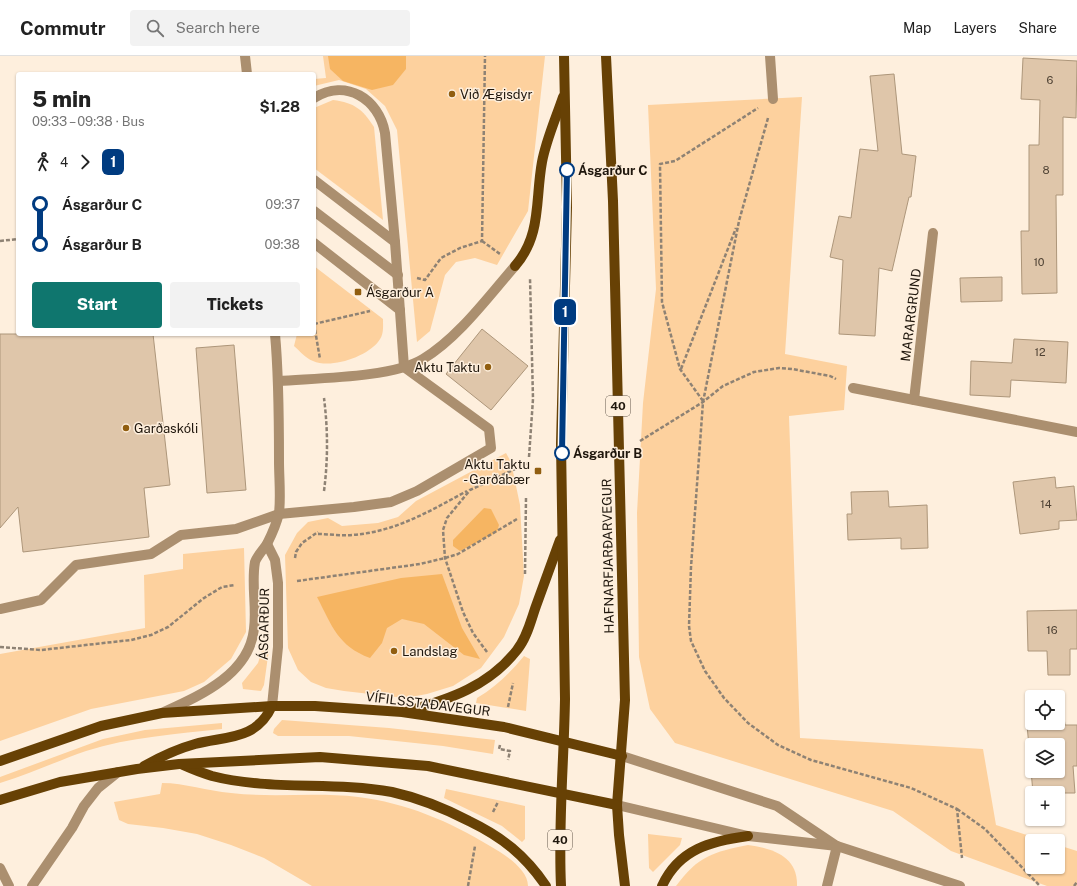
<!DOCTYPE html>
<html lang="en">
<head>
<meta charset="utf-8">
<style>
  :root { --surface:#fff; --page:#f2f2f2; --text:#222; --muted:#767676; --line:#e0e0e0; --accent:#0f766e }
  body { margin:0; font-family:"Public Sans",sans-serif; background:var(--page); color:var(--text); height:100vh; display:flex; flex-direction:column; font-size:15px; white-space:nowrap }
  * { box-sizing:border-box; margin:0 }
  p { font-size:13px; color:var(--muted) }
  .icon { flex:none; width:22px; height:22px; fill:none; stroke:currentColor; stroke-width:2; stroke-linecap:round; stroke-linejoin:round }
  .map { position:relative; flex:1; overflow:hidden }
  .sheet { position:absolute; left:16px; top:16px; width:300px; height:264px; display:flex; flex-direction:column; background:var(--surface); border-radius:4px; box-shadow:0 1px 3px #0004 }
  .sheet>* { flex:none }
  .badge { padding:0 8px; border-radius:6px; font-size:14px; line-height:26px }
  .fabs { position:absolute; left:1025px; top:634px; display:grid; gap:8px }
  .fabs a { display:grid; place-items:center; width:40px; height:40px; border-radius:4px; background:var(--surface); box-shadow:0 1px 3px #0004; font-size:20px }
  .map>.badge { position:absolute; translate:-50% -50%; box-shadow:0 0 0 2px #fff }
  .legs { display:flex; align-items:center; gap:6px; height:44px; padding:0 16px; font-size:13px }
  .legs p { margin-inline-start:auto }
  .headline { display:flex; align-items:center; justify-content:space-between; height:68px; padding:0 16px }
  h1 { font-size:22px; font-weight:800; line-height:30px }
  .cta { display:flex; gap:8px; margin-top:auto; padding:8px 16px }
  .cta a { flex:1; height:46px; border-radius:4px; background:var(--accent); color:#fff; font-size:16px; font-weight:800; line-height:46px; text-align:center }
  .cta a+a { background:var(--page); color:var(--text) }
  ul { padding:0 16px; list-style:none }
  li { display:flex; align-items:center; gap:14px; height:40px; font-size:15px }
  li i { display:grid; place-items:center; width:6px; height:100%; margin:0 5px; background:currentColor }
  li i::after { content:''; width:10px; height:10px; margin:-5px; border:3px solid; border-radius:50%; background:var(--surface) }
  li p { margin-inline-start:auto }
  li:first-child i { background:linear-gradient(#0000 50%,currentColor 0) }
  li:last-child i { background:linear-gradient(currentColor 50%,#0000 0) }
  header { display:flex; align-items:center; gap:24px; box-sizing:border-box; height:56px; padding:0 20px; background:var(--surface); border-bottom:1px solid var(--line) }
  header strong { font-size:19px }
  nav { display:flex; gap:22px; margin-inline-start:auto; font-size:14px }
  .search { width:280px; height:36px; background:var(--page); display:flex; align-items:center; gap:10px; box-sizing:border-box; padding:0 14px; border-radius:4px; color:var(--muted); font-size:15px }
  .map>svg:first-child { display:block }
</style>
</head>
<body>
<header>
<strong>Commutr</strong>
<div class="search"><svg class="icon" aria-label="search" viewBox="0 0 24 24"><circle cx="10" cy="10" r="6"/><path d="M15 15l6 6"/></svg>Search here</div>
<nav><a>Map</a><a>Layers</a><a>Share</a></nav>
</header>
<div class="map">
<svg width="1077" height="830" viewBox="0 0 1077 830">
  <rect width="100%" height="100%" fill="#feefdd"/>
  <g fill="#fdd19e">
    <path d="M 323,0 L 545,0 L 528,155 L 497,209 L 475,202 L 456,206 L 445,219 L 430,275 L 417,286 L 397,74 L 385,50 L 366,33 L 339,24 L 314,30 L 314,23 L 326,22 Z"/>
    <path d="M 802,41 L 785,298 L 847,310 L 844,354 L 789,360 L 800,682 L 983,693 L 996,769 L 1045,785 L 1032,785 L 1032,811 L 1058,811 L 1058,789 L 1077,795 L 1077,830 L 1047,830 L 951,795 L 893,755 L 675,687 L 650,653 L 639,601 L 637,457 L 643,347 L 656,233 L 648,49 Z"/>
    <path d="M 333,44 C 355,47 362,53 374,71 L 383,164 L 314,112 L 314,52 Z"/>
    <path d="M 314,210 L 383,263 C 383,272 384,279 378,286 C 366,301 331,313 313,305 C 305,302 300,295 294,290 L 297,278 L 314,278 Z"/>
    <path d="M 506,397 L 511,406 L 520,449 L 524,520 L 519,548 L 504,581 L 481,612 L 453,630 L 427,638 L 405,642 L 344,635 L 326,632 L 311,626 L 298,614 L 288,592 L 285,499 L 297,477 L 308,466 L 328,462 L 342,470 L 378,467 L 398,461 L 416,445 Z"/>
    <path d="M 244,492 L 246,576 L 231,603 L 204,626 L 184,635 L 91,653 L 0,685 L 0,598 L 145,572 L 144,519 L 183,513 L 183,498 Z"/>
    <path d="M 266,589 L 269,593 L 264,629 L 261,635 L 243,633 L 242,627 L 258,607 L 263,591 Z"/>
    <path d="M 524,600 L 530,603 L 526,655 L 476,647 L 477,642 C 496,631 510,617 524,600 Z"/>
    <path d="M 282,664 L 389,672 L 495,684 L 493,698 L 443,690 L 349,680 L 278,680 L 273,677 L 274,673 Z"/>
    <path d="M 222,667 L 222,673 C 177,678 130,681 86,695 C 57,705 30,718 0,727 L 0,721 L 103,683 L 145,674 Z"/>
    <path d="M 162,727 C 185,727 207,735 231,737 C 273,742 316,736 358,741 C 406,747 449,765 490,790 C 504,798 528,813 528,830 L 312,830 L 264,802 L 231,789 L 197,778 L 163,772 L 128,768 L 119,764 L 114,746 L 160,738 Z"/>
    <path d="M 446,733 L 525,750 L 525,783 L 522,786 L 502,770 L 444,742 Z"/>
    <path d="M 648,778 L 682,782 L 680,789 L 653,816 L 649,812 Z"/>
    <path d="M 748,789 C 772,792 798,800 797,830 L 676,830 C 698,800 713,796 748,789 Z"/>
  </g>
  <g fill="#f6b562">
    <path d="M 328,0 L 406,0 L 406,13 L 393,29 L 372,34 L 343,25 L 330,13 Z"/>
    <path d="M 484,452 L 491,453 L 499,469 L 497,476 L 460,495 L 453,490 L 453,484 Z"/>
    <path d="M 442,518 L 462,572 L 480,603 L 464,599 L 424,568 L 402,563 L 387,572 L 382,587 L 370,602 C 338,590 332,570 317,541 L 401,522 Z"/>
  </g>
  <g fill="#dfc6aa" stroke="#ad967a" fill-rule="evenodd">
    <path d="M 1023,2 L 1077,5 L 1076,62 L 1063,61 L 1063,139 L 1056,139 L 1057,237 L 1022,238 L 1021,175 L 1029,175 L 1029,89 L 1039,89 L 1040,44 L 1021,43 Z"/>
    <path d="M 894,18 L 902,98 L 916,100 L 911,141 L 909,141 L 892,215 L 879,212 L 875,280 L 839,278 L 843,204 L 830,201 L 839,160 L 851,162 L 860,93 L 878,95 L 870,20 Z"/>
    <path d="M 1002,221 L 1002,245 L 961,246 L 960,222 Z"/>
    <path d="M 482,273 L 528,310 L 491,354 L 446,318 Z"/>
    <path d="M 0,278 L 153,278 L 170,429 L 144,432 L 149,481 L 23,496 L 18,451 L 0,472 Z"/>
    <path d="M 1014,283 L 1068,286 L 1066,327 L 1011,324 L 1010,341 L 970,339 L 971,305 L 1012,307 Z"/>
    <path d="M 234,289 L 246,434 L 207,437 L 196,292 Z"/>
    <path d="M 1055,421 L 1056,432 L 1074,430 L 1077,464 L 1059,465 L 1059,473 L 1020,478 L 1013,426 Z"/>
    <path d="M 888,435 L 889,451 L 927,449 L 928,492 L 901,493 L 901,482 L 848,484 L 847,458 L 852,458 L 851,436 Z"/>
    <path d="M 1077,554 L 1077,593 L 1070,593 L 1070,619 L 1048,619 L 1047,595 L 1028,595 L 1027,555 Z"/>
    <path d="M 1063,654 L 1065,669 L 1077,669 L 1077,710 L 1073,710 L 1075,737 L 1033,737 L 1026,657 L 1032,657 L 1032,667 L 1058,667 L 1058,655 ZM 1032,689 L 1058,689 L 1058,715 L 1032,715 Z"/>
  </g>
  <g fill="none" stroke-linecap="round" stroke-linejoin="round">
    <g stroke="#8e8274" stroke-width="2.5" stroke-dasharray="4 2" stroke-linecap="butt">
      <path d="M 768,62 L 739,165 L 703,346 L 691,511 L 689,570 L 691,585 L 705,615 L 724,642 L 748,667 L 778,689 L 811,704 L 911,732 L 957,753 L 962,802"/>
      <path d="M 0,185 L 18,183"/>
      <path d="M 482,185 L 500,198"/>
      <path d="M 417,222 L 425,224 L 441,202 L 460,192 L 482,185 L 485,0"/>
      <path d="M 314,268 L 370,255"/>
      <path d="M 314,268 L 320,303"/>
      <path d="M 681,313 L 736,172"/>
      <path d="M 703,345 L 680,313 L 662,246 L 660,108 L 675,105 L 758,52"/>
      <path d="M 640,385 L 703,346 L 723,330 L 754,316 L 779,312 L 792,313 L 830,320 L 836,323"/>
      <path d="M 529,401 L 533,343 L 530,222"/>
      <path d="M 324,435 C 328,404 328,374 324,342"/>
      <path d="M 318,478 C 329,478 341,480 352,479 C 395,476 430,455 467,435"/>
      <path d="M 295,502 L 296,496 L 302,487 L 318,476"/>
      <path d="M 525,518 L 526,442"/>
      <path d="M 297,525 L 420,508 L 445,502 L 458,498 L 517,463"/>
      <path d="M 0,591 L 41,594 L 131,584 L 151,579 L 168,571 L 204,542 L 222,531 L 235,529"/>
      <path d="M 487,596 L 473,577 L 463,556 L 445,502 L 443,474 L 447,462 L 470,434 L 528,407"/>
      <path d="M 508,651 L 513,627"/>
      <path d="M 500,689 L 499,693 L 510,695 L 508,704"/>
      <path d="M 957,753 L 985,773 L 1039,829"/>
      <path d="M 493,756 L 498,746"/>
      <path d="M 468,830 L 475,790"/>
      <path d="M 1074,830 L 1077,826"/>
    </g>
    <g stroke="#ab8f6f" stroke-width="10">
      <path d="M 245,0 L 247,18"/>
      <path d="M 770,0 L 773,43"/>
      <path d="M 314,42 C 346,22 379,43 385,77 L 395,186 L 404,311"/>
      <path d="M 314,124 L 395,186"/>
      <path d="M 314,155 L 398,219"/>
      <path d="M 314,187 L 400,254"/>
      <path d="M 279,325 C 316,322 392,322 423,303 C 458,282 488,241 515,210"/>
      <path d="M 853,332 L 1077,376"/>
      <path d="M 914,344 L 933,177"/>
      <path d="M 267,488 L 275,504 L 278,527 L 278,591 L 272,650"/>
      <path d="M 0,553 L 41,544 L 76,509 L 151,498 L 181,479 L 236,473 L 279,458 L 354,451 L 391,446 L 417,435 L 491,392 L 489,373 L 404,311"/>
      <path d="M 162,657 C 199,640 249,619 254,573 C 257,551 251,528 255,506 C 257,500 263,494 267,488 C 271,480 277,466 279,457 C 281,441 279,422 279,405 C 279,363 279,321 275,278"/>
      <path d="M 622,700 L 777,750 L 835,789"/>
      <path d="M 617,749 L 748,780 L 837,790 L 960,830"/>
      <path d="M 0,812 L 9,830"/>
      <path d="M 32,830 L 72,772 L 84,750 L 98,732 L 118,716"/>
      <path d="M 827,830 L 837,790"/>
    </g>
    <g stroke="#674105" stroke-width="10">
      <path d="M 606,0 L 613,145 L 625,644 L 617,749 L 619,779 L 625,830"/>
      <path d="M 515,210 C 542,179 535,144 542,106 C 546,84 556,62 563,41"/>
      <path d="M 408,655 C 450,643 489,630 517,594 C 527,582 531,564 536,550 C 544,528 552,506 560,484"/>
      <path d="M 0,705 L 101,670 L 162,657 L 272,650 L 315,650 L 402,656 L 504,671 L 622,700"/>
      <path d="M 183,709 C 192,713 202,717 212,720 C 270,735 333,725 392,736 C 419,742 444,752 469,765 C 502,781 525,799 546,830"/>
      <path d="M 144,710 C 160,701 177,693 195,688 C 225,680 256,685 272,650"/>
      <path d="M 0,744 L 60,726 L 137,713 L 179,708 L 320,701 L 428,710 L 617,749"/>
      <path d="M 561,830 C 558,767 564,705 565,643 L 561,388 L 567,151 L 564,0"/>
      <path d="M 662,830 C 679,793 711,785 748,780"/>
    </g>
  </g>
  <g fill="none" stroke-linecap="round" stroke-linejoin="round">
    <g stroke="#fff" stroke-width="9">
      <path id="line-1" d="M 562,397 L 567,114"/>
    </g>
    <use href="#line-1" stroke="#003b80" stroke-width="6"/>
  </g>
  <g fill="#915e10" stroke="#feefdd" stroke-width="1.5">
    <circle cx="452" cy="38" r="4"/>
    <rect x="354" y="232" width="8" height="8" rx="2"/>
    <circle cx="488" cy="311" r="4"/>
    <circle cx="126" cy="372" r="4"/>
    <rect x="534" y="411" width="8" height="8" rx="2"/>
    <circle cx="394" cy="595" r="4"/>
  </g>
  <g fill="#fff" stroke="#003b80" stroke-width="2">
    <circle cx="567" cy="114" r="7"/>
    <circle cx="562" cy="397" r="7"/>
  </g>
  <g text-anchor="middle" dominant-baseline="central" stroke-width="3" stroke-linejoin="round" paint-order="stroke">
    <g font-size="11" fill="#4f4234">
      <text x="1050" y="24">6</text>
      <text x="1046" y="114">8</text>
      <text x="1039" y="206">10</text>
      <text x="1040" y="296">12</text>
      <text x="1046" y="448">14</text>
      <text x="1052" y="574">16</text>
    </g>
    <g fill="#feefdd" stroke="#62574b" stroke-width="1">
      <rect x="606" y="340" width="24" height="20" rx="3"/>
      <rect x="548" y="774" width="24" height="20" rx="3"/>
    </g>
    <g font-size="12" font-weight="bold" fill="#1f160c">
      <text x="618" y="350">40</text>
      <text x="560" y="784">40</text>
    </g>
    <g font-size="13" fill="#1f160c" stroke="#feefdd" text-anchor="start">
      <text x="460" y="38">Við Ægisdyr</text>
      <text x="366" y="236">Ásgarður A</text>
      <text x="480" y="311" text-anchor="end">Aktu Taktu</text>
      <text x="134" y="372">Garðaskóli</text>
      <text x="530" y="408" text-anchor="end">Aktu Taktu<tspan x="530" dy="15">- Garðabær</tspan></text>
      <text x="402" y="595">Landslag</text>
    </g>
    <g font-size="13" font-weight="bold" fill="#1f160c" stroke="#feefdd" text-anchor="start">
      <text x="578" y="114">Ásgarður C</text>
      <text x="573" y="397">Ásgarður B</text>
    </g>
    <g font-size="13" fill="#1f160c" stroke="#feefdd">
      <text transform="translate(911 259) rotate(-83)">MARARGRUND</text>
      <text transform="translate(608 500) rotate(-91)">HAFNARFJARÐARVEGUR</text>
      <text transform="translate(264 568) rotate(-89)">ÁSGARÐUR</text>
      <text transform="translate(428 648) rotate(7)">VÍFILSSTAÐAVEGUR</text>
    </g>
  </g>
</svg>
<div class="fabs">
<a><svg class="icon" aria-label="locate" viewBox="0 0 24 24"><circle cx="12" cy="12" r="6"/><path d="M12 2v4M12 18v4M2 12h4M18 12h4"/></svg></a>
<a><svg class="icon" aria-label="layers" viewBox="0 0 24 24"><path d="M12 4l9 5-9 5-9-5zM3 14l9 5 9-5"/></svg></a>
<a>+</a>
<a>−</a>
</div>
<b class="badge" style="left:565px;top:256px;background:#003b80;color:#fff">1</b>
<section class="sheet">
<div class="headline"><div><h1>5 min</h1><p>09:33 – 09:38 · Bus</p></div><b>$1.28</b></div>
<div class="legs"><svg class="icon" aria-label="walk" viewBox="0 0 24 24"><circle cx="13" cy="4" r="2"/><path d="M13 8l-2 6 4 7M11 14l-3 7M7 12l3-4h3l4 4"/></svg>4<svg class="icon" aria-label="forward" viewBox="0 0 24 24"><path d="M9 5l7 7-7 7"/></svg><b class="badge" style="background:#003b80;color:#fff">1</b></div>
<ul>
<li><i style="color:#003b80"></i><b>Ásgarður C</b><p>09:37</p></li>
<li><i style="color:#003b80"></i><b>Ásgarður B</b><p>09:38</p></li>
</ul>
<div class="cta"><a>Start</a><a>Tickets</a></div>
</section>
</div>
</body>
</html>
